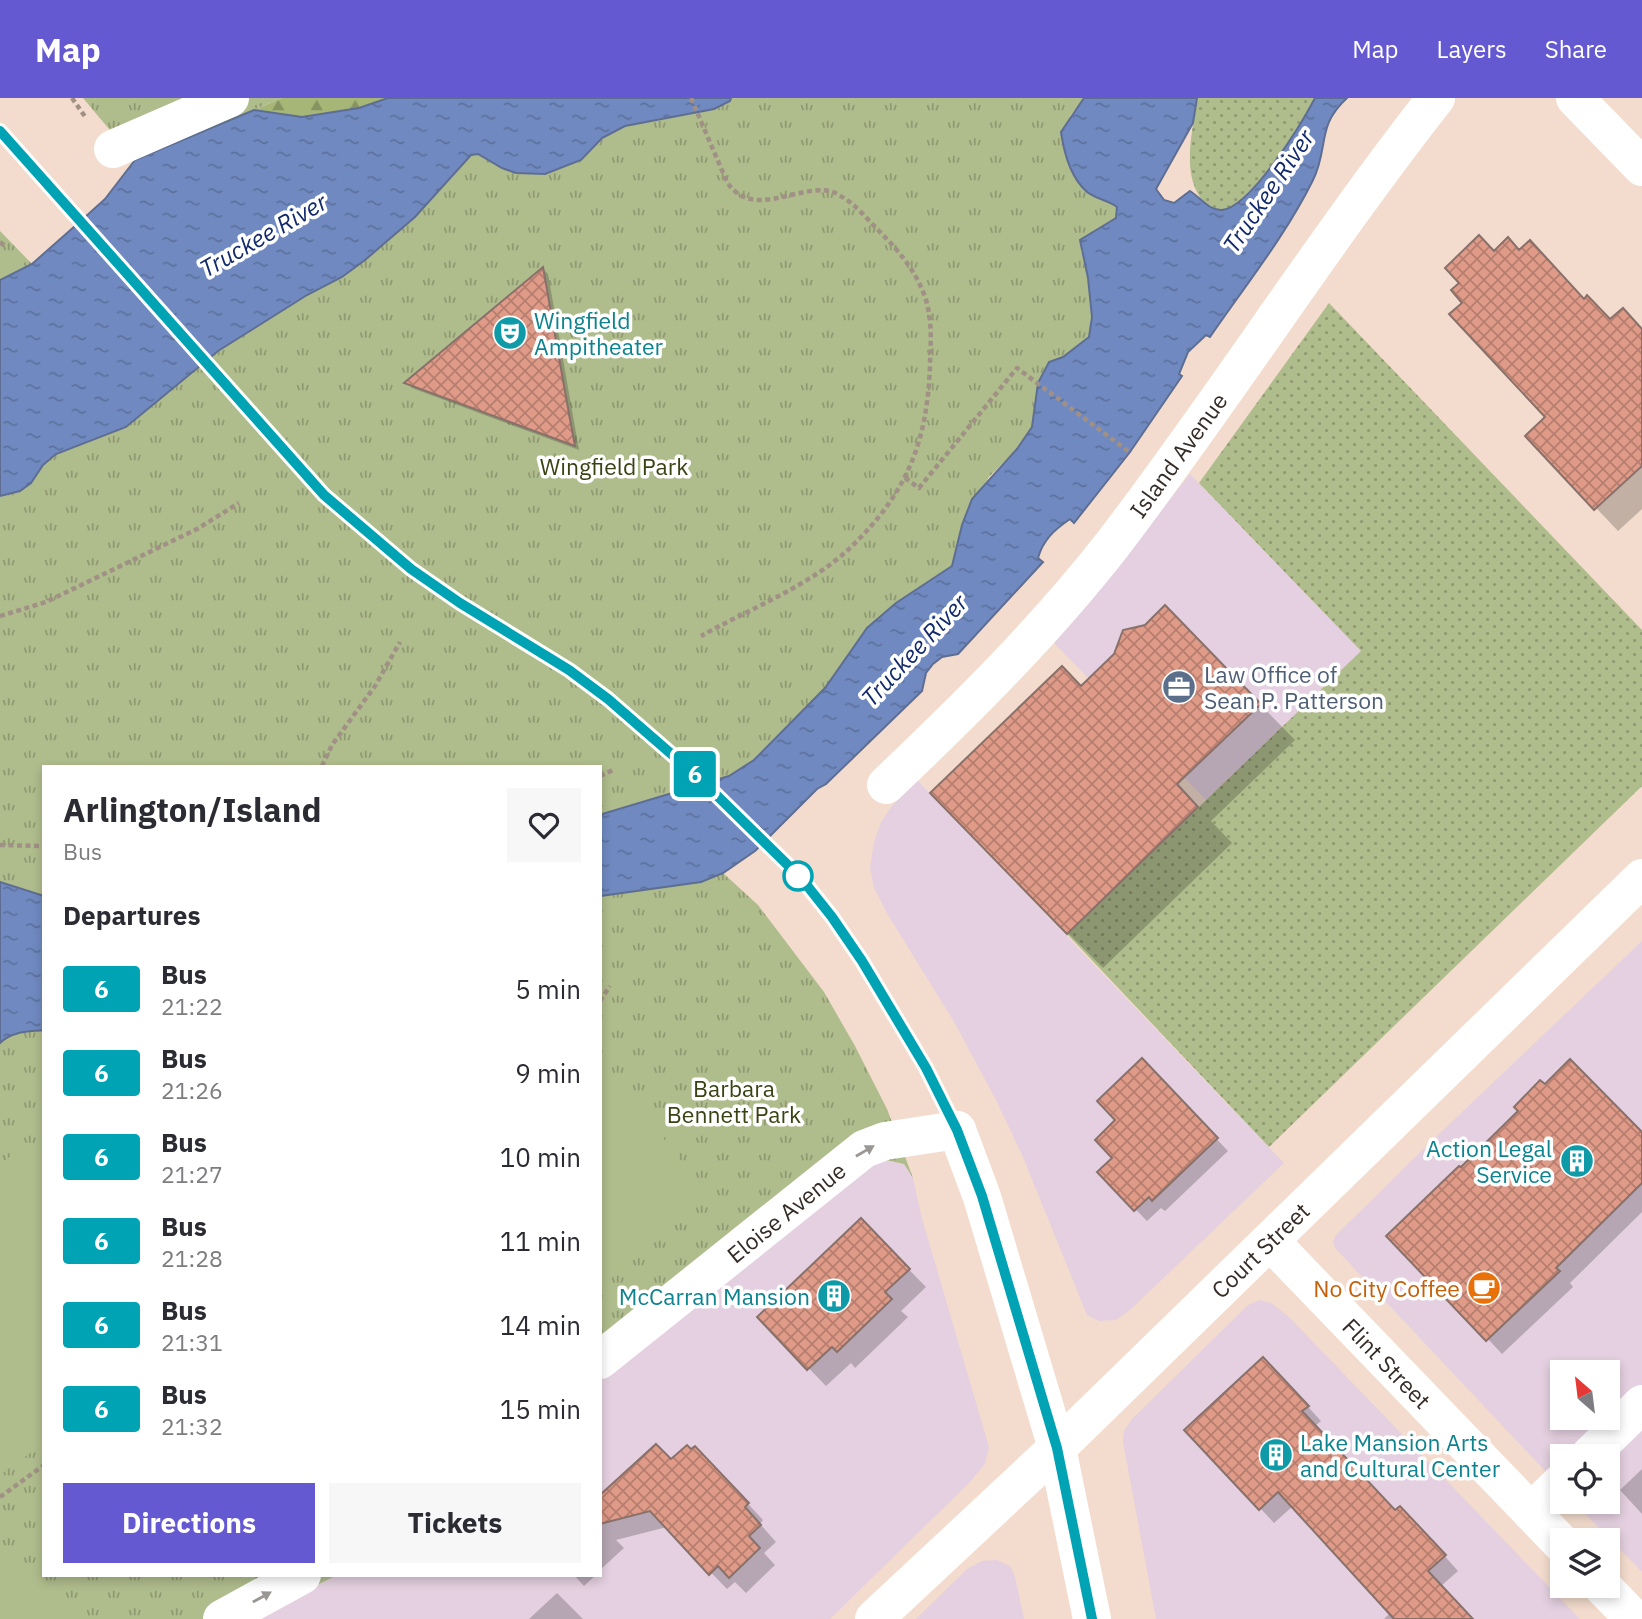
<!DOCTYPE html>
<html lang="en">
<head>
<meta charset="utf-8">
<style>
  :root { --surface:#fff; --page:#f7f7f7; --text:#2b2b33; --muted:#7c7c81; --accent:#6559d2 }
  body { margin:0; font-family:"IBM Plex Sans",sans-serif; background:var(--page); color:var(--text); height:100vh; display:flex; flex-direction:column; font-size:26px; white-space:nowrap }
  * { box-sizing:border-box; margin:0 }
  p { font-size:23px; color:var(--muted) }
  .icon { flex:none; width:38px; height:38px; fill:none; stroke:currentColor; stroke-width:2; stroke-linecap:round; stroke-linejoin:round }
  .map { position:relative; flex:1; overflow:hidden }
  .details { position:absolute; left:42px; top:667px; width:560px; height:812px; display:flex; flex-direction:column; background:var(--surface); border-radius:0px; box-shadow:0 4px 10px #0003 }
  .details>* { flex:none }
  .badge { padding:0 14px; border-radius:5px; font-size:24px; line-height:46px }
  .needle { width:46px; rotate:332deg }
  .fabs { position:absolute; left:1550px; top:1262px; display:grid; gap:14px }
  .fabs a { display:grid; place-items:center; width:70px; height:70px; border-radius:0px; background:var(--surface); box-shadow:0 4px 10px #0003; font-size:35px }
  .map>.badge { position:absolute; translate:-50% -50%; box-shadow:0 0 0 4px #fff }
  h2 { padding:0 21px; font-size:26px; line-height:63px }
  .round { display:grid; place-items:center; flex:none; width:74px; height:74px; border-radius:0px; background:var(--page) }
  .head { display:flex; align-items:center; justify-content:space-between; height:119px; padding:0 21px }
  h1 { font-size:33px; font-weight:700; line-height:52px }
  .action { display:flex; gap:14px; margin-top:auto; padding:14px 21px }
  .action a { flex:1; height:80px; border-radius:0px; background:var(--accent); color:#fff; font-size:28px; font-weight:700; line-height:80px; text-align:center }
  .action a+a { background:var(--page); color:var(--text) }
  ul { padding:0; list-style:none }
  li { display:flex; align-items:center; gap:21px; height:84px; padding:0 21px }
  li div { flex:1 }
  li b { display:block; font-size:26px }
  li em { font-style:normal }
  li .badge { min-width:77px; font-weight:700; text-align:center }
  header { display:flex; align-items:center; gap:42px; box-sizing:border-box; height:98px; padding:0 35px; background:var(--accent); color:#fff }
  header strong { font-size:33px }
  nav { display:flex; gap:38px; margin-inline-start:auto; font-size:24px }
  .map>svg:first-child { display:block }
</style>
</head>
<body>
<header>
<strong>Map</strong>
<nav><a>Map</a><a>Layers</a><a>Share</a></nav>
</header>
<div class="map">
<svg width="1642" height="1521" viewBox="0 0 1642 1521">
  <defs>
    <pattern id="grass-dots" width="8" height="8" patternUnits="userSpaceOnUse" patternTransform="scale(1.75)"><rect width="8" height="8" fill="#afbc8c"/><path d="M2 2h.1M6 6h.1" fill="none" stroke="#8f9972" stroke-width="1.8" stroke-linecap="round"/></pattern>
    <pattern id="forest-firs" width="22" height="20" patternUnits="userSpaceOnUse" patternTransform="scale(1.75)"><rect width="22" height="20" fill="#a5b676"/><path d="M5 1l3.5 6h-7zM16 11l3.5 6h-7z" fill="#879461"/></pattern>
    <pattern id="park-tufts" width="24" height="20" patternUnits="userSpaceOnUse" patternTransform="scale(1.75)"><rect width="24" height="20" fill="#afbc8c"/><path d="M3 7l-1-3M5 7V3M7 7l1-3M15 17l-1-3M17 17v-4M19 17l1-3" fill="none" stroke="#8f9972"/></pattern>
    <pattern id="water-ripples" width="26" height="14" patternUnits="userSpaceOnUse" patternTransform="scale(1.75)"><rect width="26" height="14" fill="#708ac1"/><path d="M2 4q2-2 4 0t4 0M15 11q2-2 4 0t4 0" fill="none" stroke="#5d719d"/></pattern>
    <pattern id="building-cross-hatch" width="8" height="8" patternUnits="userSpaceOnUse" patternTransform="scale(1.75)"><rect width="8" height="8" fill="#e09a88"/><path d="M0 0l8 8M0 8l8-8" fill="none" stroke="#b67e6f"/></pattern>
  </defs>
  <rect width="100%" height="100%" fill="#f3dccd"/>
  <g fill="#e4d0e0" fill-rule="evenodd">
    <path d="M 1190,376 L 1361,553 L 1206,702 L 1054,545 Z"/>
    <path d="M 917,682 L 1284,1065 L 1130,1212 L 1116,1222 L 1099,1223 L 1087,1217 L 1023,1059 L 996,1002 L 953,922 L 888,817 L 874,790 L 870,770 L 874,744 L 881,724 L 892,708 Z"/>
    <path d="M 1642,843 L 1642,1474 L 1574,1404 L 1608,1404 L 1608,1358 L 1563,1358 L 1563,1392 L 1335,1150 L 1333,1144 L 1336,1137 L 1440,1035 ZM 1563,1274 L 1608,1274 L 1608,1320 L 1563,1320 Z"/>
    <path d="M 886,1062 L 904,1066 L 913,1080 L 921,1117 L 989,1349 L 985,1366 L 969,1385 L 830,1521 L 250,1521 L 337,1477 L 600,1477 L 600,1280 L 865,1068 Z"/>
    <path d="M 1260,1202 L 1271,1205 L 1288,1218 L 1580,1521 L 1156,1521 L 1123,1344 L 1124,1333 L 1132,1321 L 1248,1207 Z"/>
    <path d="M 997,1462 L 1011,1469 L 1015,1479 L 1024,1521 L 916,1521 L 967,1471 L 982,1463 Z"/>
  </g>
  <g fill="url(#grass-dots)">
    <path d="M 1197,0 L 1315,0 C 1301,27 1254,105 1224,111 C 1217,113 1209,109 1204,104 C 1180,78 1193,32 1197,0 Z"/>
    <path d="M 1329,205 L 1642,532 L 1642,688 L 1269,1049 L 1067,836 L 1361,553 L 1199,385 Z"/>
  </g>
  <path fill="url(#forest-firs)" d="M 282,0 L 388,0 L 359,10 L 302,19 L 254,12 Z"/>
  <g fill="url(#park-tufts)">
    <path d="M 83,0 L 282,0 L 135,62 Z"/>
    <path d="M 731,0 L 1084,0 L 1070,18 L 1095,98 L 1109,103 L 1117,109 L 1116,120 L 1097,131 L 1081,152 C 1089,181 1094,209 1089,239 L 1063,259 L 1049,264 L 1038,285 L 1032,329 L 1017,351 L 989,379 L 962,427 L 952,468 L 867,530 L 825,590 L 789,629 L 754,662 L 729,678 L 602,716 L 600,721 L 600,668 L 44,668 L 44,798 L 0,784 L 0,398 L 20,393 L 31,385 L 43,367 L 56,356 L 126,329 L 218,253 L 307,197 L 342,179 L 365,162 L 415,119 L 471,57 L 478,55 L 485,59 L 581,62 L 602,40 L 625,28 L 661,22 L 730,3 Z"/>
    <path d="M 0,133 L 32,166 L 0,182 Z"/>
    <path d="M 723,775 L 758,807 L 824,894 L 855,948 L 887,1011 L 913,1080 L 904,1066 L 886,1062 L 865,1068 L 600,1280 L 600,798 L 701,784 Z"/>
    <path d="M 44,932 L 44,1477 L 337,1477 L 250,1521 L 0,1521 L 0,945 C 12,933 27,934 44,932 Z"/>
  </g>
  <g fill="#afbc8c">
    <path d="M 600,960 L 701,1088 L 600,1168 Z"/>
    <path d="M 27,1046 L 44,1068 L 44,1345 L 0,1377 L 0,1066 Z"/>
    <path d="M 0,1442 L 0,1443 L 78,1521 L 0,1521 Z"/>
  </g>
  <g fill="url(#water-ripples)" stroke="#5e6e93" stroke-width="2">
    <path d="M 388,0 L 731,0 L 730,3 L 714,11 L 625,28 L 602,40 L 581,62 L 545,76 L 516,75 L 502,70 L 478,56 L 471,57 L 415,119 L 365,162 L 342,179 L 307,197 L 218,253 L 126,329 L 56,356 L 43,367 L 31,385 L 20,393 L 0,398 L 0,182 L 32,166 L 84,120 L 105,101 L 135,62 L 254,12 L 302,19 L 359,10 Z"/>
    <path d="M 1084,0 L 1197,0 L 1193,25 L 1156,91 L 1164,102 L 1174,105 L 1190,93 C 1200,99 1209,113 1222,112 C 1251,109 1302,25 1315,0 L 1347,0 C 1316,28 1329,50 1313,82 C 1286,137 1245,188 1210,239 L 1206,237 L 1188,254 L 1179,276 L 1182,278 L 1130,354 L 1074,425 L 1070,421 C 1054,432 1043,442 1038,460 L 1043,464 L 958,556 L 942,559 L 933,566 L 926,575 L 922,593 L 826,686 L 817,691 L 755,753 L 723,775 L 701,784 L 600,798 L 600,721 L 602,716 L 729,678 L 754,662 L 825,590 L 867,530 L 896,505 L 952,468 L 962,427 L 972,401 L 1017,351 L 1032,329 L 1038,285 L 1049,264 L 1063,259 L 1089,239 L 1092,219 L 1088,180 L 1080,142 L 1116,120 L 1117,109 C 1108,102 1096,101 1087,94 C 1070,79 1064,55 1061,34 Z"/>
    <path d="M 0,784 L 44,798 L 44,932 C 27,934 12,933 0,945 Z"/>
  </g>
  <g fill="#0003">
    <path d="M 1520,153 L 1611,223 L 1642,231 L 1642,411 L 1618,433 L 1528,338 L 1547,319 L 1464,205 L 1494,155 Z"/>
    <path d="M 543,171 L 548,176 L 579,352 L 412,290 L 407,285 Z"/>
    <path d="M 1200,545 L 1295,642 L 1211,723 L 1232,745 L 1103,870 L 1068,835 L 1082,590 Z"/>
    <path d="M 1142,963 L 1228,1053 L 1165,1113 L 1161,1110 L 1147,1123 L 1099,1074 L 1114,1060 L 1118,1022 Z"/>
    <path d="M 1545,989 L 1642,1036 L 1642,1114 L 1570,1185 L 1573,1189 L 1502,1256 L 1488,1241 L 1459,1071 Z"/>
    <path d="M 878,1140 L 926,1189 L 901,1213 L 908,1219 L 855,1270 L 851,1265 L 826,1288 L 759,1219 Z"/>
    <path d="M 1277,1275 L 1321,1323 L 1315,1328 L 1396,1414 L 1414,1424 L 1458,1473 L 1441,1488 L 1471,1521 L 1384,1521 L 1390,1515 L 1293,1408 L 1274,1425 L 1187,1332 Z"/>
    <path d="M 671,1363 L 711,1366 L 763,1422 L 760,1426 L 776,1444 L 764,1455 L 775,1467 L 746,1495 L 735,1484 L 727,1491 L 667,1429 L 616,1442 L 624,1450 L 600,1472 L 600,1400 Z"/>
    <path d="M 1642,1371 L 1642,1416 L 1620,1392 Z"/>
    <path d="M 574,1477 L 596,1477 L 584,1488 Z"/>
    <path d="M 557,1495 L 583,1521 L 529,1521 Z"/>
  </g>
  <g fill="url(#building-cross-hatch)" stroke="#89716b" stroke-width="2">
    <path d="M 1479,137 L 1494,153 L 1508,139 L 1519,152 L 1530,142 L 1584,201 L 1587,197 L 1610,221 L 1623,210 L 1642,231 L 1642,368 L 1594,412 L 1525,338 L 1545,319 L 1449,216 L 1462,205 L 1451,192 L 1459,185 L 1445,170 Z"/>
    <path d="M 543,169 L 569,316 L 575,348 L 404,285 Z"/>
    <path d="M 1165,507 L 1261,606 L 1177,686 L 1198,709 L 1067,836 L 930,695 L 1062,568 L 1081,588 L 1114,556 L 1123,532 L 1145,527 Z"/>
    <path d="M 1142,960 L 1218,1040 L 1152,1103 L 1149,1099 L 1134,1113 L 1097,1074 L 1112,1060 L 1095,1042 L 1115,1022 L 1097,1003 Z"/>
    <path d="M 1570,961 L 1642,1034 L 1642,1085 L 1556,1170 L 1560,1173 L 1486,1243 L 1386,1138 L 1459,1068 L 1461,1069 L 1518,1013 L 1514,1009 L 1540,982 L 1545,986 Z"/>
    <path d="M 861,1120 L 910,1171 L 885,1194 L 892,1201 L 837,1254 L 832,1249 L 807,1272 L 757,1219 Z"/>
    <path d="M 1263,1259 L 1309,1308 L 1302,1313 L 1395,1412 L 1400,1408 L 1446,1457 L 1428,1473 L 1473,1521 L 1394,1521 L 1278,1394 L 1259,1412 L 1184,1332 Z"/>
    <path d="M 656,1346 L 671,1361 L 687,1347 L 691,1351 L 695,1348 L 749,1405 L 745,1409 L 761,1427 L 749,1438 L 760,1450 L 729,1480 L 718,1468 L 709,1477 L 650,1413 L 600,1426 L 600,1397 Z"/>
  </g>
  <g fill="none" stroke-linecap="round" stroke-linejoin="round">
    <g stroke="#a19085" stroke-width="4.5" stroke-dasharray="5 3.5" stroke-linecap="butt">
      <path d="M 72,0 L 86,20"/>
      <path d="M 691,0 L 727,84 C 752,122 795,87 830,93 C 835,94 840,98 844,100 C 857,108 868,122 879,133 C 899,153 917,174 926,202 C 932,222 931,244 930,265 C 928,343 907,395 851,449 C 812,487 749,511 701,538"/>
      <path d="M 0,144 L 5,148"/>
      <path d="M 905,380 L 919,390 L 1017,270 L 1128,353"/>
      <path d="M 0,518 L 46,504 L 197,431 L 239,405"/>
      <path d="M 322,668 L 332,647 L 375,588 L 400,544"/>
      <path d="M 600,678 L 613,672"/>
      <path d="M 0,747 L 44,748"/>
      <path d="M 600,903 L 610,888"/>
      <path d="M 0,1399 L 44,1367"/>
    </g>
    <g stroke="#fff" stroke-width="38">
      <path d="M 1575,0 L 1642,69"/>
      <path d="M 113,51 L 230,0"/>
      <path d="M 886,687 C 966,611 1044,534 1112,447 C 1224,301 1322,145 1436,0"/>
      <path d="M 1270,1143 L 1563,1447"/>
      <path d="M 600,1262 L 864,1051 L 885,1043 L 957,1032"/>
      <path d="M 1589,1358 L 1642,1306"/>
      <path d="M 1531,1414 L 1563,1383"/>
      <path d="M 1602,1488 L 1634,1521"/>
      <path d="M 222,1521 L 302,1477"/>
      <path d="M 874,1521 L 1057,1350 L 1642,780"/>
    </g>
    <path stroke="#fff" stroke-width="38" d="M 957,1032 L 982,1099 L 1057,1350 L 1092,1521"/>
  </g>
  <defs><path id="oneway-solid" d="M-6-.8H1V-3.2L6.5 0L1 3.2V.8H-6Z" transform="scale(1.75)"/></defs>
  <g fill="#9a9693">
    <use href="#oneway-solid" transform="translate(865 1053) rotate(-30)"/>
    <use href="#oneway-solid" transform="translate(262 1499) rotate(-29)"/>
  </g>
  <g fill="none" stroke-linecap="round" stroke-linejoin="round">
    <g stroke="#fff" stroke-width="16">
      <path id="line" d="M 0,33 L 324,397 L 411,471 L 460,505 L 569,572 L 608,601 L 699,680 L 801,780 L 832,819 L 862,863 L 926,970 L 957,1032 L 982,1098 L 1057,1350 L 1092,1521"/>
    </g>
    <use href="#line" stroke="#00a3b4" stroke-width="10"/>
  </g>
  <defs>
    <g id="theatre-disc" transform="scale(1.75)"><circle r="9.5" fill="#0f9aa8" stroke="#fff"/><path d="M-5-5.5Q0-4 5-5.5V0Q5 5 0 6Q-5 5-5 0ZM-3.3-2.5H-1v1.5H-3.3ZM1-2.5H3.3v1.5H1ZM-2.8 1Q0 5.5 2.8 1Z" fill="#fff"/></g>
    <g id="office-disc" transform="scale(1.75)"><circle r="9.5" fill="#5c6f8a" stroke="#fff"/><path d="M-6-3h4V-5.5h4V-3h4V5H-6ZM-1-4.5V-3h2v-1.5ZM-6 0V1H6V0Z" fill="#fff"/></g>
    <g id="building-disc" transform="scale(1.75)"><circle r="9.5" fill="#0f9aa8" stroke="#fff"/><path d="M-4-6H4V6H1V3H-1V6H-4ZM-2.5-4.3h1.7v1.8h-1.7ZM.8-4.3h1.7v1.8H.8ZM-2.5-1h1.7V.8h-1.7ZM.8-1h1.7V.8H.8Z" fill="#fff"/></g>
    <g id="cafe-disc" transform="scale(1.75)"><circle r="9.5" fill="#e8710a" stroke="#fff"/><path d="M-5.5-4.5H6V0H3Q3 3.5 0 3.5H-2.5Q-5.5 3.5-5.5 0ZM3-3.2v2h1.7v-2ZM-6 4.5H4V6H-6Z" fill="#fff"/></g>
  </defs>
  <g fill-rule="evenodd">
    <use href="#theatre-disc" x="510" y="235"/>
    <use href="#office-disc" x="1179" y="589"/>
    <use href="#building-disc" x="1577" y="1063"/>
    <use href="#cafe-disc" x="1484" y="1190"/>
    <use href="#building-disc" x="834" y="1198"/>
    <use href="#building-disc" x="1276" y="1357"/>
  </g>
  <circle fill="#fff" stroke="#00a3b4" stroke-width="3.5" cx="798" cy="778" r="14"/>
  <g text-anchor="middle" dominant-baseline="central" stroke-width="7" stroke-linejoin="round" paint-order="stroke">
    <g font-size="23" fill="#0d838f" stroke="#fff" text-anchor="start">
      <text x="534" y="222">Wingfield<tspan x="534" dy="26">Ampitheater</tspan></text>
      <text x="1552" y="1050" text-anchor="end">Action Legal<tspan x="1552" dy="26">Service</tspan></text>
      <text x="810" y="1198" text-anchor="end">McCarran Mansion</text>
      <text x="1300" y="1344">Lake Mansion Arts<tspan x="1300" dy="26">and Cultural Center</tspan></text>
    </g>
    <g font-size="23" fill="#352c27" stroke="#fff">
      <text transform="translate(1178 357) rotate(-54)">Island Avenue</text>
      <text transform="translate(786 1114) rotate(-39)">Eloise Avenue</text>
      <text transform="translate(1260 1152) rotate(-44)">Court Street</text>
      <text transform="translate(1387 1265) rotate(46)">Flint Street</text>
    </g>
    <g font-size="23" fill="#394313" stroke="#fff">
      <text x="614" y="368">Wingfield Park</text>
      <text x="734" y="990">Barbara<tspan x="734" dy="26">Bennett Park</tspan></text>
    </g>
    <g font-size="23" fill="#4e5e75" stroke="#fff" text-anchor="start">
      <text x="1204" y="576">Law Office of<tspan x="1204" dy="26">Sean P. Patterson</tspan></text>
    </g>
    <g font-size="23" fill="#c56008" stroke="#fff" text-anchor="end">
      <text x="1460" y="1190">No City Coffee</text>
    </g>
    <g font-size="24" font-style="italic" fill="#122a6c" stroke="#fff">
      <text transform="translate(1268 93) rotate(-56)">Truckee River</text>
      <text transform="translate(263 137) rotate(-30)">Truckee River</text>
      <text transform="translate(914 552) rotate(-47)">Truckee River</text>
    </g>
  </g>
</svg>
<div class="fabs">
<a><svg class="needle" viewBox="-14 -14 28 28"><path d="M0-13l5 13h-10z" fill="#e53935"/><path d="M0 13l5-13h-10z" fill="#7c7c81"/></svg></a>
<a><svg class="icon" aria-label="locate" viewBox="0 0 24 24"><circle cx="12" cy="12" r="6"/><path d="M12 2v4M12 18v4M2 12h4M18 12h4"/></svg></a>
<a><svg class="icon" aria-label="layers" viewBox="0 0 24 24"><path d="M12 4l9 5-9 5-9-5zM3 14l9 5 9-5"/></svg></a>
</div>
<b class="badge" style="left:695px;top:676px;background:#00a3b4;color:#fff">6</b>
<section class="details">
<div class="head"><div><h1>Arlington/Island</h1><p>Bus</p></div><a class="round"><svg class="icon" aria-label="heart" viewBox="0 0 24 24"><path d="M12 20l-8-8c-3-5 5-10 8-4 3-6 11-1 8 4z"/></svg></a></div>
<h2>Departures</h2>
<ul>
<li><span class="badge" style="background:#00a3b4;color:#fff">6</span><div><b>Bus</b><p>21:22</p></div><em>5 min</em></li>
<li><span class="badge" style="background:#00a3b4;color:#fff">6</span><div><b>Bus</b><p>21:26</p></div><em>9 min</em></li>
<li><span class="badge" style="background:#00a3b4;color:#fff">6</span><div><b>Bus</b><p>21:27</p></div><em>10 min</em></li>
<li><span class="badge" style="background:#00a3b4;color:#fff">6</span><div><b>Bus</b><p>21:28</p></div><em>11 min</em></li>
<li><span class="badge" style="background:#00a3b4;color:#fff">6</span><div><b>Bus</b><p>21:31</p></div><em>14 min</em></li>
<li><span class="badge" style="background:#00a3b4;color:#fff">6</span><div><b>Bus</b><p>21:32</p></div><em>15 min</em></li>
</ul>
<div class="action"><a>Directions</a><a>Tickets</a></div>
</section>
</div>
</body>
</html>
